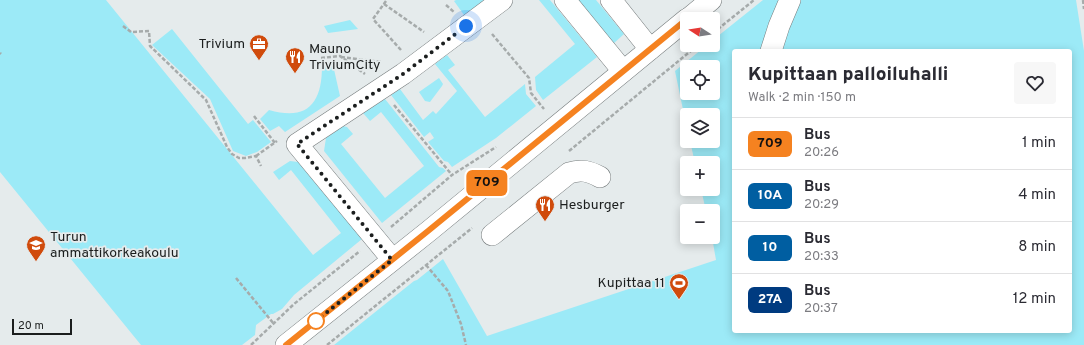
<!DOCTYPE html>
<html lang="en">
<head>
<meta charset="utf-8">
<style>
  :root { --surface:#fff; --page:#f7f7f7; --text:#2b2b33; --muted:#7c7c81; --line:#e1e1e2 }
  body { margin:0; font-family:Overpass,sans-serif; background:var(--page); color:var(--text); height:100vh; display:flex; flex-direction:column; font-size:15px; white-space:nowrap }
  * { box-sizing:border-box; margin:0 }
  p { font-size:13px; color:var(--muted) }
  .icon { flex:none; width:22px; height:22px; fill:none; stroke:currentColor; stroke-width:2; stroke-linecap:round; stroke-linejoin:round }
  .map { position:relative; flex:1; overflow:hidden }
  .drawer { position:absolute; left:732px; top:49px; width:340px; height:284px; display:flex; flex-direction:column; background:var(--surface); border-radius:4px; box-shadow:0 2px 10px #0003 }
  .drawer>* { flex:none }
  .badge { padding:0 8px; border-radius:6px; font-size:14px; line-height:26px }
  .needle { width:26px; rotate:282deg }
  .fabs { position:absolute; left:680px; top:12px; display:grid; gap:8px }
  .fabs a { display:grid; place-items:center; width:40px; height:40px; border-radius:4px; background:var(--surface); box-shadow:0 2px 10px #0003; font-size:20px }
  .scale { position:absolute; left:12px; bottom:10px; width:60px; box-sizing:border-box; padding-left:4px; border:2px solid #1b1e1e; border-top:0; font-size:11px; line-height:14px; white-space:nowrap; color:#1b1e1e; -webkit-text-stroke:3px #e5ebec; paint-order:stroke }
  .you { position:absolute; width:20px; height:20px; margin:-10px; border:3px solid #fff; border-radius:50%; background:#1a73e8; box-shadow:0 0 0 6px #1a73e833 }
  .map>.badge { position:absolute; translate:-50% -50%; box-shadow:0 0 0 2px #fff }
  .round { display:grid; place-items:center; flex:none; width:42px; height:42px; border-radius:4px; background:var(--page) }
  .summary { display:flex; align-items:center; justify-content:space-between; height:68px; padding:0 16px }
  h1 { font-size:19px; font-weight:800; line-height:30px }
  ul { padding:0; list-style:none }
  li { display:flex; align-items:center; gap:12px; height:52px; padding:0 16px; border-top:1px solid var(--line) }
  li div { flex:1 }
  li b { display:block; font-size:15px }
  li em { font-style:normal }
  li .badge { min-width:44px; font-weight:700; text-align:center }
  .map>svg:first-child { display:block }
</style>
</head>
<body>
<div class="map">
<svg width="1084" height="345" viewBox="0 0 1084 345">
  <rect width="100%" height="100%" fill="#e5ebec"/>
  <g fill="#9ceaf7" fill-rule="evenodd">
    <path d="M 0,0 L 106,0 L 313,255 L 341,233 L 291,170 L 279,180 L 273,172 L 290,161 L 298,162 L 362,239 L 294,295 L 282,309 L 273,314 L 271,314 L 256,325 L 255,335 L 242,345 L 141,345 L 0,172 Z"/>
    <path d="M 456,0 L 485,0 L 464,15 L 454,1 Z"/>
    <path d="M 539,0 L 550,0 L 597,57 L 543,100 L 536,90 L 535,77 L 575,44 Z"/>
    <path d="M 577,0 L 596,0 L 624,34 L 613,44 Z"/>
    <path d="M 763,0 L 1076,0 L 1084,51 L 1084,345 L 334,345 L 414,281 L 417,280 L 443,259 L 487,336 L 716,260 L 712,237 L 713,237 L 713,211 L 706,211 L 701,189 L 713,189 L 713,163 L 695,163 L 690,141 L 713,141 L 713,115 L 687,115 L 687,129 L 675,71 L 707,45 L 713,45 L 713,40 ZM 734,51 L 1070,51 L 1070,331 L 734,331 ZM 687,67 L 713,67 L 713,93 L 687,93 Z"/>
    <path d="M 350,20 L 358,29 L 328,33 L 324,26 Z"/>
    <path d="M 172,29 L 248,124 L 253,120 L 271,142 L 257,152 L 246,156 L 233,151 L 210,99 L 152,45 Z"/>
    <path d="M 447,55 L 455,65 L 448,70 L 485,117 L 525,84 L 526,94 L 536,106 L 496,138 L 452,167 L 448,162 L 444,161 L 428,142 L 434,138 L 430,132 L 424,137 L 391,95 L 400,89 L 423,120 L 433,111 L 436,114 L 457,91 L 435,64 Z"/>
    <path d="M 333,65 L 340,96 L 285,132 L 279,126 L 270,131 L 260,119 L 269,110 C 307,121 322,104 322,66 Z"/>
    <path d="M 439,78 L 443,84 L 442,86 L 430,102 L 425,101 L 419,92 Z"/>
    <path d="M 385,99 L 439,167 L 443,168 L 446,171 L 382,223 L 324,151 L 326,138 L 343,126 L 347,127 L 353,134 L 341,144 L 385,198 L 424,166 L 381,112 L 370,121 L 363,113 Z"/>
  </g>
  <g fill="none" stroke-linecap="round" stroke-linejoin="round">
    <g stroke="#757b7c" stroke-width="22">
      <g id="minor">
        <path d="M 565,0 L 623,71"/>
        <path d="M 611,0 L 650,49"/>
        <path d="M 688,19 L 711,0"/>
        <path d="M 771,51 L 779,26 L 790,0"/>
        <path d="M 492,235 L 569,173 C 581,169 589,171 600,177"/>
        <path d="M 392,259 L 297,144 L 403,74 L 502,0"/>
        <path d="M 286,345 L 429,231 L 687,19"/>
      </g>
    </g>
    <g stroke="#a6abab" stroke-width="2.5" stroke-dasharray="4 2" stroke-linecap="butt">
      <path d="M 1083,0 L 1084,9"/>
      <path d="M 386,1 L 373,19 L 401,50"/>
      <path d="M 384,4 L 424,32"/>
      <path d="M 446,5 L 454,12"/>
      <path d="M 123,26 L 131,32 L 149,31 L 150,46 L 206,100 L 227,147 L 232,154 L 239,158 L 245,158 L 256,156 L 261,166"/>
      <path d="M 713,33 L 754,0"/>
      <path d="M 492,34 L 529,78 L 531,93 L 544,109"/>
      <path d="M 0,53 L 1,54"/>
      <path d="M 341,57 L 382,62"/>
      <path d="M 321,58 L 340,56 L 365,74"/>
      <path d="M 394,105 L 452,175"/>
      <path d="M 254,116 L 275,143"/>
      <path d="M 569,151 L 698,45"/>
      <path d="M 256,156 L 277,141"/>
      <path d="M 391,227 L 452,175 L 496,147"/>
      <path d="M 426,265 L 448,291 L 461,324 L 466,345"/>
      <path d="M 236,278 L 274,324"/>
      <path d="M 251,345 L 294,304 L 360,251"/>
      <path d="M 327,345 L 472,228"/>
    </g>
    <use href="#minor" stroke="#fff" stroke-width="21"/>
  </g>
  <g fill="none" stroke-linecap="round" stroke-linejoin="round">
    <g stroke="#fff" stroke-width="9">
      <path id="line" d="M 286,345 L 428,231 L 687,19"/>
    </g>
    <use href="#line" stroke="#f58220" stroke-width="6"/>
    <path stroke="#1b1e1e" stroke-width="4" stroke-dasharray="0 7.2" d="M 316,321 L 392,260 L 297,144 L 403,74 L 466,26"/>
  </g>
  <defs>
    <g id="office-pin" transform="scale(1)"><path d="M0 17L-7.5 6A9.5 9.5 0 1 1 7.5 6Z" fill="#d04b0c" stroke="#e5ebec"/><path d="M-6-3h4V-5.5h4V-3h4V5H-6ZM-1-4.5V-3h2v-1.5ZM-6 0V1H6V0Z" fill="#fff"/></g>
    <g id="restaurant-pin" transform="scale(1)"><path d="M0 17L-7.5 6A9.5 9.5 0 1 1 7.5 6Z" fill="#d04b0c" stroke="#e5ebec"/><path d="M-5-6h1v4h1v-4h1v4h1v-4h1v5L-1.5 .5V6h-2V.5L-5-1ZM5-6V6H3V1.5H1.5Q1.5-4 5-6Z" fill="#fff"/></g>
    <g id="university-pin" transform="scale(1)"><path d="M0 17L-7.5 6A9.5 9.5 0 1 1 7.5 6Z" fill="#d04b0c" stroke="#e5ebec"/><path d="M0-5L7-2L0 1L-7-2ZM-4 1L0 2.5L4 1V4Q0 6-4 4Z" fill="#fff"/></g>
    <g id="stadium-pin" transform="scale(1)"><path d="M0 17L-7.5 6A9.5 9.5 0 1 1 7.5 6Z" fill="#d04b0c" stroke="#e5ebec"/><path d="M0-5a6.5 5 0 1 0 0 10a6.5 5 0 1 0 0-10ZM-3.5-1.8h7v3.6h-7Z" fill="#fff"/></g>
  </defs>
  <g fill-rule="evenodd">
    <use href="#office-pin" x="259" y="44"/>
    <use href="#restaurant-pin" x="295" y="57"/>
    <use href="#restaurant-pin" x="545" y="205"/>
    <use href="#university-pin" x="36" y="245"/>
    <use href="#stadium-pin" x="679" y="283"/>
  </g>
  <circle fill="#fff" stroke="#f58220" stroke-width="2" cx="316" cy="321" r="8"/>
  <g text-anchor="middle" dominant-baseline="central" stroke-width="3.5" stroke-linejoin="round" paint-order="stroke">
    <g font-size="14" fill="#1b1e1e" stroke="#e5ebec" text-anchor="start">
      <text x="245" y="44" text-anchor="end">Trivium</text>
      <text x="309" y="49">Mauno<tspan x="309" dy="16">TriviumCity</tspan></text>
      <text x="559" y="205">Hesburger</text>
      <text x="50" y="237">Turun<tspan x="50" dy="16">ammattikorkeakoulu</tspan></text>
      <text x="665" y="283" text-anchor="end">Kupittaa 11</text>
    </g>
  </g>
</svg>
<div class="fabs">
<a><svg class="needle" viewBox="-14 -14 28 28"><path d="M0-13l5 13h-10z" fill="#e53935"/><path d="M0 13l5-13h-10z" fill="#7c7c81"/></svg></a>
<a><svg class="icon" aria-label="locate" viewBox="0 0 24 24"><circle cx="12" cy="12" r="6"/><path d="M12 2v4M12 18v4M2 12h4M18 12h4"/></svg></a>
<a><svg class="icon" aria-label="layers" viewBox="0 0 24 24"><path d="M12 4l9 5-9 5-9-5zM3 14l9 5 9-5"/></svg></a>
<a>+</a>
<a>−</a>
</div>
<div class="scale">20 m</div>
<div class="you" style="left:466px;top:26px"></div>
<b class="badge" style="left:487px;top:183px;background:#f58220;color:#111">709</b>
<section class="drawer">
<div class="summary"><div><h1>Kupittaan palloiluhalli</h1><p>Walk · 2 min · 150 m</p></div><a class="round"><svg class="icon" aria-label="heart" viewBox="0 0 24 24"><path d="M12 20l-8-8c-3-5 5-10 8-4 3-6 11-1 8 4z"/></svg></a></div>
<ul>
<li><span class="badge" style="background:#f58220;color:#111">709</span><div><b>Bus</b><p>20:26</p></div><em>1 min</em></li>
<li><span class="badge" style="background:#005ea1;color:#fff">10A</span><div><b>Bus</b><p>20:29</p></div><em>4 min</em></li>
<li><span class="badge" style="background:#005ea1;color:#fff">10</span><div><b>Bus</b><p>20:33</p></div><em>8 min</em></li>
<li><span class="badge" style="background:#003b80;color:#fff">27A</span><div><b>Bus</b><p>20:37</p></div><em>12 min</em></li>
</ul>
</section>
</div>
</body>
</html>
